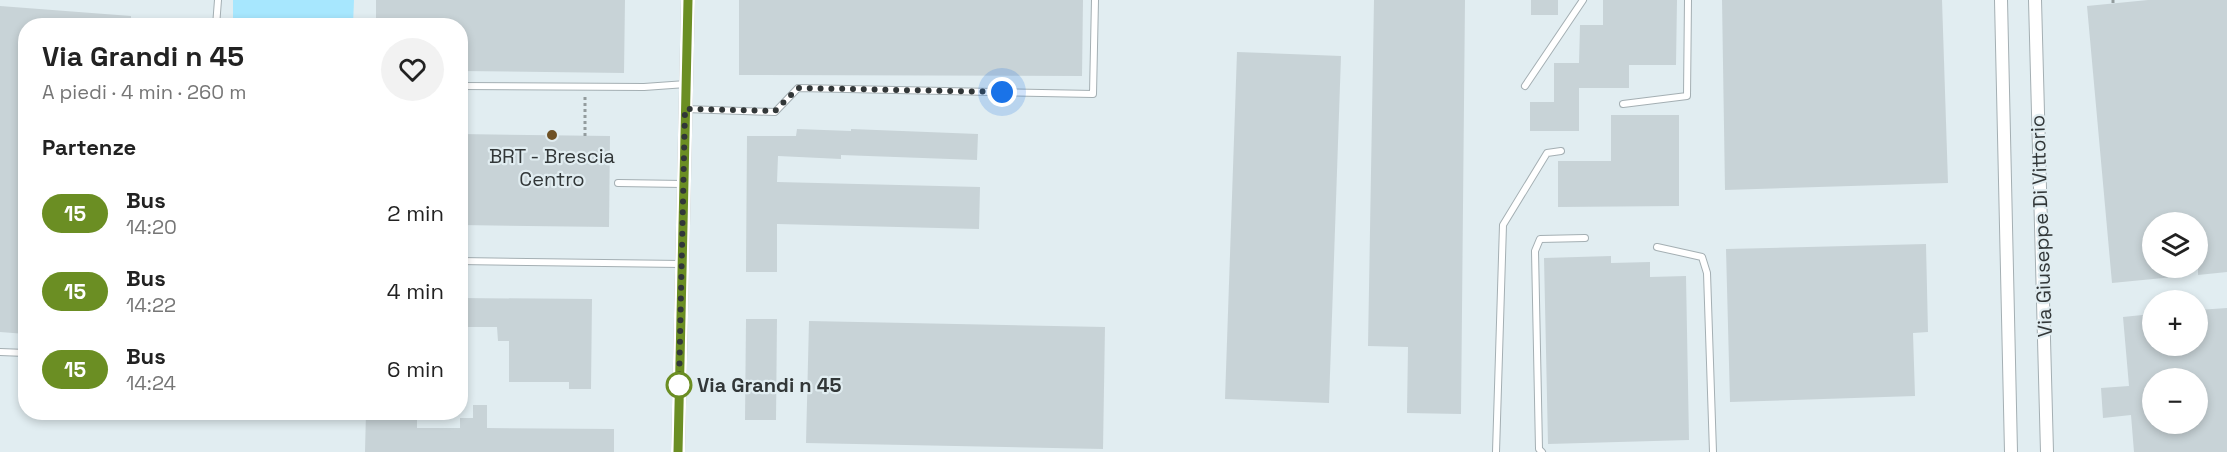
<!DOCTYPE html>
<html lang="it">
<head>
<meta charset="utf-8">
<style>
  :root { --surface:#fff; --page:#f2f2f2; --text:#222; --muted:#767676 }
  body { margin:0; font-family:"Space Grotesk",sans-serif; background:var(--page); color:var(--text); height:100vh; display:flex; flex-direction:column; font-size:22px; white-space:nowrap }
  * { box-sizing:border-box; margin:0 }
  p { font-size:20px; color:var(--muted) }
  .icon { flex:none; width:33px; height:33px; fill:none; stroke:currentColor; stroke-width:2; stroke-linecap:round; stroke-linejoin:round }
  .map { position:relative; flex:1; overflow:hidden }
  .details { position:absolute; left:18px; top:18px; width:450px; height:402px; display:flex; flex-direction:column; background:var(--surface); border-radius:24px; box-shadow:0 3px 9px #0003 }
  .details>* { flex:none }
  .badge { padding:0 12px; border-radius:20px; font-size:21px; line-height:39px }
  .fabs { position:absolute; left:2142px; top:212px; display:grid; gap:12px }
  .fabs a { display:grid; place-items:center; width:66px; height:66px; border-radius:50%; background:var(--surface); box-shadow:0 3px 9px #0003; font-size:30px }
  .you { position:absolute; width:30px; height:30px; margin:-15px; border:4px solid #fff; border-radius:50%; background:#1a73e8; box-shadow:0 0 0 9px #1a73e833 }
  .map>.badge { position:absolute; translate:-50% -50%; box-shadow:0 0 0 3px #fff }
  h2 { padding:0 24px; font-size:22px; line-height:54px }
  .round { display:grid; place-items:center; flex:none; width:63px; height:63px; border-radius:32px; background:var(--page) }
  .headline { display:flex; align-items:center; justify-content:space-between; height:102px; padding:0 24px }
  h1 { font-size:28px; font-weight:600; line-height:45px }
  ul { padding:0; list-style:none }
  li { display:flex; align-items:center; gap:18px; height:78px; padding:0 24px }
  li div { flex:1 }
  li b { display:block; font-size:22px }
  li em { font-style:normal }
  li .badge { min-width:66px; font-weight:700; text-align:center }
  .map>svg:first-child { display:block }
</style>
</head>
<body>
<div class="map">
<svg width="2227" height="452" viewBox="0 0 2227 452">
  <rect width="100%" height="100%" fill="#e1edf1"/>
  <path fill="#a7e7fe" d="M 233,0 L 354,0 L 353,25 L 233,25 Z"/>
  <g fill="#c8d3d7" fill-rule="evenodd">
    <path d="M 376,0 L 625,0 L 624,73 L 460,71 L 460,26 L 376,26 Z"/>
    <path d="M 739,0 L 1083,0 L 1082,76 L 739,75 Z"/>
    <path d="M 1374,0 L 1465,0 L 1461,414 L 1407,413 L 1408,347 L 1368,346 Z"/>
    <rect x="1531" y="0" width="27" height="15"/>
    <path d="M 1603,0 L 1677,0 L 1676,65 L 1629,65 L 1629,88 L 1579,88 L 1579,131 L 1530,131 L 1530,102 L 1554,102 L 1554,63 L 1579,63 L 1580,25 L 1603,25 Z"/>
    <path d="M 1722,0 L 1942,0 L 1948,183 L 1725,190 Z"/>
    <path d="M 2148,0 L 2227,0 L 2227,272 L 2198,275 L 2198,222 L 2152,222 L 2152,267 L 2184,267 L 2184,276 L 2112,283 L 2087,6 Z"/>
    <path d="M 0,6 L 131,16 L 131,26 L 26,26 L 26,334 L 0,332 Z"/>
    <path d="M 1237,52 L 1341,56 L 1329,403 L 1225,399 Z"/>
    <path d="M 1611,115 L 1679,115 L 1679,206 L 1558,207 L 1558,161 L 1611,161 Z"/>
    <path d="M 797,129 L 851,131 L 851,129 L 978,134 L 977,160 L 841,155 L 841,159 L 778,156 L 777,182 L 980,187 L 979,229 L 777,224 L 777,272 L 746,272 L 747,136 L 796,136 Z"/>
    <path d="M 460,134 L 610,136 L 609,227 L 460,225 Z"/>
    <path d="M 1926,244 L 1928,332 L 1913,333 L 1915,396 L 1730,402 L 1726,249 Z"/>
    <path d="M 1611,256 L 1611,263 L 1650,262 L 1650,277 L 1686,276 L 1689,440 L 1548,444 L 1544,258 Z"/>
    <path d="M 460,298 L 592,299 L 591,389 L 569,389 L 569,382 L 509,382 L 509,341 L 498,341 L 497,327 L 460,327 Z"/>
    <path d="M 2227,308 L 2227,452 L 2134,452 L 2131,415 L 2103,418 L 2101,388 L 2129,386 L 2123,317 L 2152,314 L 2152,345 L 2198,345 L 2198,310 ZM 2152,378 L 2198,378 L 2198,423 L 2152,423 Z"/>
    <path d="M 746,319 L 777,319 L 776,420 L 745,420 Z"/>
    <path d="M 809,321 L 1105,327 L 1103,449 L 806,443 Z"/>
    <path d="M 473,405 L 487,405 L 487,428 L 614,429 L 614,452 L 365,452 L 366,412 L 417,412 L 417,428 L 460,428 L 460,418 L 473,418 Z"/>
  </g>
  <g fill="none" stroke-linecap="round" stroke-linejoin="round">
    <g stroke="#a4afb3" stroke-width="8">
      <g id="lane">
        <path d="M 216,26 L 218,0"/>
        <path d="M 460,86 L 644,87 L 686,84"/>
        <path d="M 1525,86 L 1583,0"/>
        <path d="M 1623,104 L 1687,96 L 1688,0"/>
        <path d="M 685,109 L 775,112 L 798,88 L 1093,94 L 1095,0"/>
        <path d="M 618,183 L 683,184"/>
        <path d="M 1657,247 L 1702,257 L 1707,273 L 1713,452"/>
        <path d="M 460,261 L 681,264"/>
        <path d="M 0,352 L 26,353"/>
        <path d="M 1496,452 L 1503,225 L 1547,153 L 1561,151"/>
        <path d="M 1542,452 L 1539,449 L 1535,251 L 1540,239 L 1585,238"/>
      </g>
    </g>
    <g stroke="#a4afb3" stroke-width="14">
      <g id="street">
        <path d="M 2001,0 L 2011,452"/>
        <path d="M 2035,0 L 2047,452"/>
        <path d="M 678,452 L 688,0"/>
      </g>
    </g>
    <g stroke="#939c9e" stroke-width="3" stroke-dasharray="3 3" stroke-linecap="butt">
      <path d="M 2113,3 L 2113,0"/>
      <path d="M 585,136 L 585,96"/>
    </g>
    <use href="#lane" stroke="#fff" stroke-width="6"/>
    <use href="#street" stroke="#fff" stroke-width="12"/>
  </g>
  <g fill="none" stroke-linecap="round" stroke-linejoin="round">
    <g stroke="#fff" stroke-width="14">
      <path id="line" d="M 678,452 L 688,0"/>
    </g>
    <use href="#line" stroke="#6b8e23" stroke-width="9"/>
    <path stroke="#323738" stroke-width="6" stroke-dasharray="0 10.8" d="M 679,385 L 685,109 L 775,111 L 798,88 L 1002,92"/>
  </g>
  <circle fill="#6f5226" stroke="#e1edf1" stroke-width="2" cx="552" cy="135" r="6"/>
  <circle fill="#fff" stroke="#6b8e23" stroke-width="3" cx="679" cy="385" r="12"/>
  <g text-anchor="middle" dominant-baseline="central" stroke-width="4.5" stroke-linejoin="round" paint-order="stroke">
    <g font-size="20" fill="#323738" stroke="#e1edf1">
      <text x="552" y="156">BRT - Brescia<tspan x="552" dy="23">Centro</tspan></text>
    </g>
    <g font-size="20" fill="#323738" stroke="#e1edf1">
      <text transform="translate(2041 226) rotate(-92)">Via Giuseppe Di Vittorio</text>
    </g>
    <g font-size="20" font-weight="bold" fill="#323738" stroke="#e1edf1" text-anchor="start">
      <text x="697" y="385">Via Grandi n 45</text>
    </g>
  </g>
</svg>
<div class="fabs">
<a><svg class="icon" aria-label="layers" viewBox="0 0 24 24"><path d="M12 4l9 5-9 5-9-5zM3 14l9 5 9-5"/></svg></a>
<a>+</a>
<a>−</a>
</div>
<div class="you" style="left:1002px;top:92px"></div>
<section class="details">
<div class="headline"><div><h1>Via Grandi n 45</h1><p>A piedi · 4 min · 260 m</p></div><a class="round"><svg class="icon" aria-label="heart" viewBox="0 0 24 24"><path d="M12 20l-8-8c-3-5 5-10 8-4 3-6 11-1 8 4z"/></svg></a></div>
<h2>Partenze</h2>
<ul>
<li><span class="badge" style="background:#6b8e23;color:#fff">15</span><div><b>Bus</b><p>14:20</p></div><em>2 min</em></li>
<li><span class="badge" style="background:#6b8e23;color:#fff">15</span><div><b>Bus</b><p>14:22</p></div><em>4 min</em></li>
<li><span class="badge" style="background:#6b8e23;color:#fff">15</span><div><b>Bus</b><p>14:24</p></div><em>6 min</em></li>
</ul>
</section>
</div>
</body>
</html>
